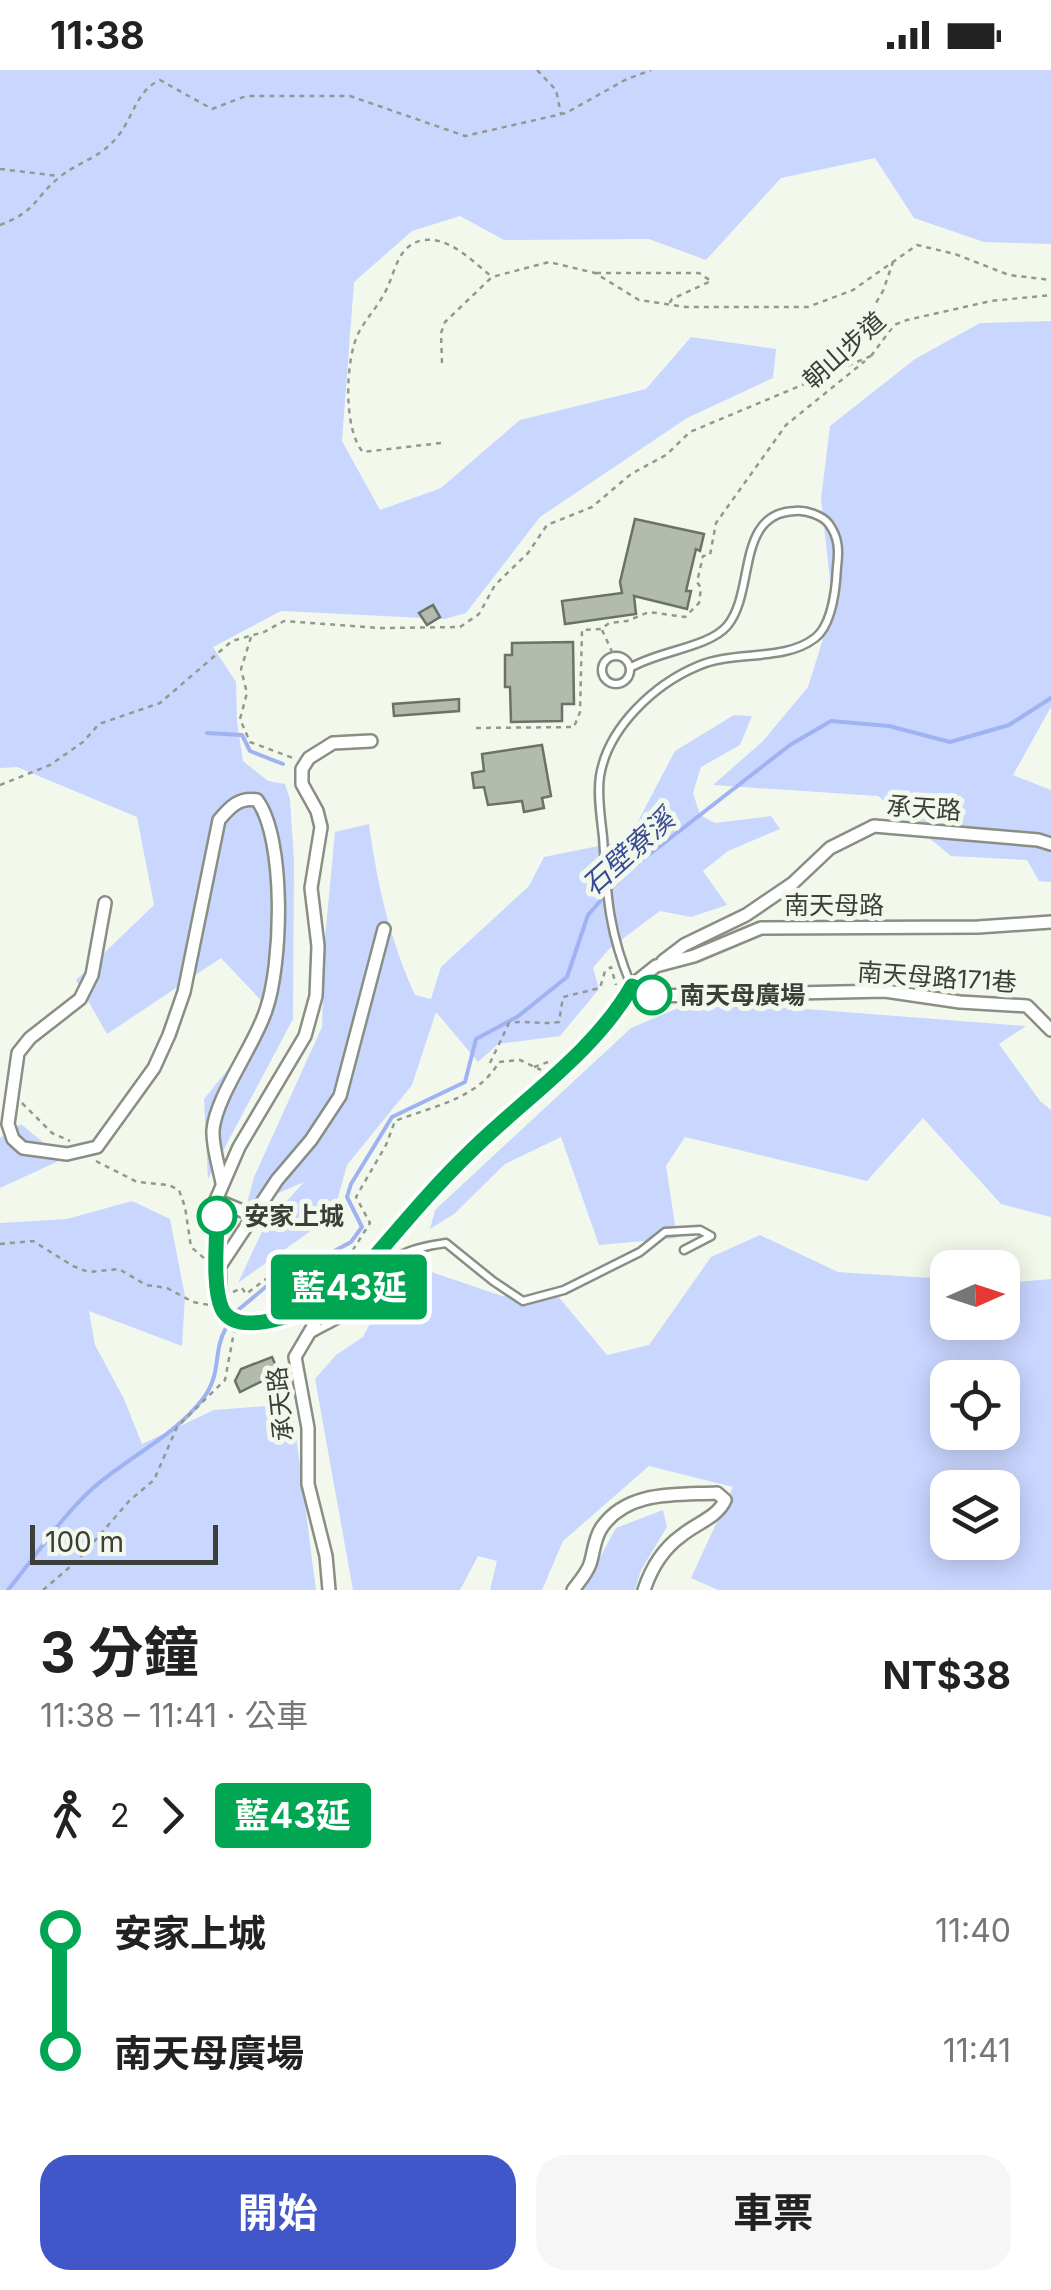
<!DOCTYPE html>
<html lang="zh-TW">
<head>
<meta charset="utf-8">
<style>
  :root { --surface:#fff; --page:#f6f6f6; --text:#222; --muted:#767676; --accent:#4056c9 }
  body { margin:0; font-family:Inter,"Noto Sans TC",sans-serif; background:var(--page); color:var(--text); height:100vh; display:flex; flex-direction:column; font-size:38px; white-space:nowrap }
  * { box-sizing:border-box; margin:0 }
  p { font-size:32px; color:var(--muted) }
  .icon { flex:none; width:55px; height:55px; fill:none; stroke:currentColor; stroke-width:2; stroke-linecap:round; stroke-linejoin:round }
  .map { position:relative; height:1520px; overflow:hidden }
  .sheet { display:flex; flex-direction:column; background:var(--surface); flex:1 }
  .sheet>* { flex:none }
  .badge { padding:0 20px; border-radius:8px; font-size:35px; line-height:65px }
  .needle { width:65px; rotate:87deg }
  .fabs { position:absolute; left:930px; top:1180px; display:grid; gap:20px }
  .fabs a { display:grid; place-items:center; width:90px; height:90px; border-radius:20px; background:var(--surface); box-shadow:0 5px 25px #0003; font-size:50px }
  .scale { position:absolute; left:30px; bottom:25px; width:188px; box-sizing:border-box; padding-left:10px; border:5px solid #3b3e39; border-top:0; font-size:28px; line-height:35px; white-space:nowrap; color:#3b3e39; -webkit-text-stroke:8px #f2f9ec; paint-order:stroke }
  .map>.badge { position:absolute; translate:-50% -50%; box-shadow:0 0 0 5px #fff }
  .legs { display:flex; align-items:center; gap:15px; height:110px; padding:0 40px; font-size:32px }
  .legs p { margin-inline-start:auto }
  .summary { display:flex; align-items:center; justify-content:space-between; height:170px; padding:0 40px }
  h1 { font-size:55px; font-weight:700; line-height:75px }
  .primary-button { display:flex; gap:20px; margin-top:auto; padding:20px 40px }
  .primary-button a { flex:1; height:115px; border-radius:30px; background:var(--accent); color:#fff; font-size:40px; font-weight:700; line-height:115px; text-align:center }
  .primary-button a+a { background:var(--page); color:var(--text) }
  ul { padding:0 40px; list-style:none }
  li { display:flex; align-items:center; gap:35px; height:120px; font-size:38px }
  li i { display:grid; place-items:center; width:15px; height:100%; margin:0 12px; background:currentColor }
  li i::after { content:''; width:25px; height:25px; margin:-12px; border:8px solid; border-radius:50%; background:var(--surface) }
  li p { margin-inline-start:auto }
  li:first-child i { background:linear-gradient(#0000 50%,currentColor 0) }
  li:last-child i { background:linear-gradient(currentColor 50%,#0000 0) }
  .status { display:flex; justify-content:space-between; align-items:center; height:70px; padding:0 50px; background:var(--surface); direction:ltr }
  .status svg { height:28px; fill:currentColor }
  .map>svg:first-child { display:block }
</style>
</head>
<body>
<div class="status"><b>11:38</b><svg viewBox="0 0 49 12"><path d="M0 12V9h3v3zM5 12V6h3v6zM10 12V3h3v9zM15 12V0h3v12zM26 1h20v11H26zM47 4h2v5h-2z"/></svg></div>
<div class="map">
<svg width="1051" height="1520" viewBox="0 0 1051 1520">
  <rect width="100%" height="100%" fill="#f2f9ec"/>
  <g fill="#c9d6fe" fill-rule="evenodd">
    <path d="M 0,0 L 1051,0 L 1051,174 L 984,172 L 914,148 L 875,88 L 781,108 L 706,190 L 649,169 L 504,170 L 460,146 L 412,161 L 354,212 L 342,371 L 380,440 L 441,418 L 520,350 L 646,319 L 691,267 L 776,279 L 773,308 L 687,348 L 540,447 L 466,543 L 445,549 L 281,541 L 213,577 L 236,612 L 237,652 L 243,691 L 268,711 L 285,714 L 290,729 L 294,791 L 293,949 L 208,1109 L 204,1029 L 273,943 L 221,888 L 107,964 L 76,910 L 154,835 L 137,747 L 17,697 L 0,698 Z"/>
    <path d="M 1051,251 L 1051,637 L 1013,705 L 1051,720 L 1051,812 L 1039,811 L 1027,790 L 951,786 L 878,726 L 713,715 L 763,671 L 808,617 L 833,537 L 821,429 L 830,356 L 915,289 L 980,253 Z"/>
    <path d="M 734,645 L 752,646 L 740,675 L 701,697 L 693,723 L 700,745 L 715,753 L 771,746 L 780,759 L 728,781 L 703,801 L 727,835 L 691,847 L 660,841 L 609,879 L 593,898 L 599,919 L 560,966 L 498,974 L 478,992 L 436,942 L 412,1015 L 347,1095 L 333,1145 L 238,1213 L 265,1155 L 304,1112 L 246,1137 L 254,1107 L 322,957 L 325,868 L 335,762 L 369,754 C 377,814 390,870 415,925 L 431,929 L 441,897 L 529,816 L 544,787 L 628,770 L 675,681 Z"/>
    <path d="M 683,936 L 793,938 L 1026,956 L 999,974 L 1040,1031 L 1051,1040 L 1051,1147 L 1001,1134 L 923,1048 L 867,1111 L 685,1067 L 666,1096 L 677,1168 L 599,1175 L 561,1067 L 505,1094 L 454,1144 L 430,1159 L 435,1140 L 631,958 Z"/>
    <path d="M 21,1054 L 63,1089 L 0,1118 L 0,1068 Z"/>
    <path d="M 132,1131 L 170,1149 L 185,1226 L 182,1276 L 89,1241 L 95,1275 L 124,1329 L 142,1374 L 214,1340 L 292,1334 L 316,1520 L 0,1520 L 0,1153 L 67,1149 Z"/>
    <path d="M 760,1165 L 838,1202 L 947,1209 L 948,1252 L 1002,1252 L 1003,1213 L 1051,1209 L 1051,1520 L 718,1520 L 691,1508 L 733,1417 L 649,1396 L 563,1471 L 542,1520 L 490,1520 L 497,1491 L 478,1486 L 460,1520 L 353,1520 L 315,1309 L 336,1285 L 363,1267 L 402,1192 L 502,1226 L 557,1225 L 607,1285 L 649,1275 L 711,1187 ZM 948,1308 L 1002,1308 L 1002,1362 L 948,1362 ZM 948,1418 L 1002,1418 L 1002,1472 L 948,1472 Z"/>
    <path d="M 663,1440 L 667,1457 L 641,1500 L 635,1520 L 582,1520 L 616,1458 Z"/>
  </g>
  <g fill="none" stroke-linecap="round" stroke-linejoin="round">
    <g stroke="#9fb3f2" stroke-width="4">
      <path d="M 207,663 L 242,665 L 250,681 L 283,694"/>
      <path d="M 237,1241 L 299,1189 L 327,1185 L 351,1172 L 362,1157 L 347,1127 L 351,1114 L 392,1047 L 465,1012 L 476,969 L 517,947 L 567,907 L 588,845 L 624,804 L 790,675 L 831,651 L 889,656 L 950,672 L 1009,655 L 1051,628"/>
      <path d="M 8,1520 C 35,1487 61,1447 93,1418 C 128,1387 172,1368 202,1330 C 223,1303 212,1282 226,1258"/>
    </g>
  </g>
  <g fill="#b3baae" stroke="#6b7267" stroke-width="2.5">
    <path d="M 635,449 L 704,464 L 700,481 L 696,479 L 686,521 L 691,521 L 687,539 L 634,526 L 636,544 L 565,554 L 562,531 L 622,523 L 620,512 Z"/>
    <path d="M 433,535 L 440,547 L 427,555 L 419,543 Z"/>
    <path d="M 573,572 L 574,634 L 562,634 L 562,651 L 511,652 L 510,617 L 505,617 L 505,585 L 512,585 L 512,573 Z"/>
    <path d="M 459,629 L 459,641 L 394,646 L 393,634 Z"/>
    <path d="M 542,675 L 551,726 L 542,728 L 544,738 L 524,742 L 522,731 L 488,735 L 484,717 L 474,718 L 472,703 L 484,701 L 482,684 Z"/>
    <path d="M 272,1287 L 279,1303 L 240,1322 L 235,1311 L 241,1299 Z"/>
  </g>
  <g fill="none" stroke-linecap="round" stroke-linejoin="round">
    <g stroke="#898f84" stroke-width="11">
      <g id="lane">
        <circle cx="616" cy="600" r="14"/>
        <path d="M 630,598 C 657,581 708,578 727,556 C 756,522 735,443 795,441 C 806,440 822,445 829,454 C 839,468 839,481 837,497 C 836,518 832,555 815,568 C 784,592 734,580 698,596 C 655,614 608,657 600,706 C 597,725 601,748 603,767 C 607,825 608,860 631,915"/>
        <path d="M 313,1263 C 326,1255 343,1249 354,1239 C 399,1200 374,1183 446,1173 L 493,1211 L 523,1231 L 564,1220 L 640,1182 L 665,1162 L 700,1160 L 711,1166 L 684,1180"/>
      </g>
    </g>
    <g stroke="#898f84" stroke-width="16">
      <g id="street">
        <path d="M 371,671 L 333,673 L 309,688 L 302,699 L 302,714 L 317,741 L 321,757 L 311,818 L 318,876 L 316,926 L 305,966 L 239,1077 L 216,1130 L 221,1237 C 245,1272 315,1239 344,1222 L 470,1082 L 553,1007 L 617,941 L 631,916 L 656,896 L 694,886 L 761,858 L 978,857 L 1051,852"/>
        <path d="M 105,833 L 92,905 L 80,929 L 30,968 L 18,983 L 8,1054 L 13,1069 L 23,1078 L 67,1084 L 97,1077 L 154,998 L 169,965 L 184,922 L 219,750 C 230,737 239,727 257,730 C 286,769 282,895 266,940 C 255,975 216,1026 213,1060 C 212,1076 219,1097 222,1113"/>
        <path d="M 663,891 L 684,875 L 746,845 L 793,813 L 830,778 L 874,756 L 1038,770 L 1051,774"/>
        <path d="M 631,916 L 654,926 L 885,921 L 960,932 L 1027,936 L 1051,960"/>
        <path d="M 216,1130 L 252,1145"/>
        <path d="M 218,1199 L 277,1110 L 311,1070 L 340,1026 L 384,859"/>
        <path d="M 317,1238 L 315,1253 L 295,1287 L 308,1358 L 308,1414 L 326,1486 L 329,1520"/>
        <path d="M 573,1520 C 579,1512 587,1503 590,1494 C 594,1482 594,1468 602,1457 C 628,1420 677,1425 717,1423 L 725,1430 C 718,1447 695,1454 681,1466 C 663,1479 651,1499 644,1520"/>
      </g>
    </g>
    <g stroke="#949990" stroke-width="2.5" stroke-dasharray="5 5" stroke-linecap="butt">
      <path d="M 537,0 L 556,20 L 561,44"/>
      <path d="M 0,99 L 59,106"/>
      <path d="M 0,155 C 39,140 33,128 61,106 C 80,91 101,88 118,66 C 134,46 136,21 160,10 L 212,39 L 246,26 L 350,26 L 465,66 L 566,43 L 625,10 L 651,0"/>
      <path d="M 596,203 L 699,203 L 711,211 L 672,229 L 669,234"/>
      <path d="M 856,267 L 883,221 L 893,192"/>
      <path d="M 871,286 L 894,255 L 907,250 L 991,231 L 1051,225"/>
      <path d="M 442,293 L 441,263 L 445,252 L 492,207 L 549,192 L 595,203 L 639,230 L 685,237 L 808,237 L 853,220 L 917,175 L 955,184 L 1009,205 L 1051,210"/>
      <path d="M 441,373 L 363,382 C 343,360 345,288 359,262 C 367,247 381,233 388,216 C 396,198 399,174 424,170 C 450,167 472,191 491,206"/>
      <path d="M 602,560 L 614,586"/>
      <path d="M 251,567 L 241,599 L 247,623 L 240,649 L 250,672 L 293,688"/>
      <path d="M 476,658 L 574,657 L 580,642 L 582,560 L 601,559 L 609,553 L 627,551 L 649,542 L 685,547 L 699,533 L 701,518 L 697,512 L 703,486 L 710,485 L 716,453 L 786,355 L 865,291"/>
      <path d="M 0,715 L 50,695 L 83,672 L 99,654 L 160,633 L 232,571 L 264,562 L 284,551 L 380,558 L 460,557 L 479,544 L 495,515 L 528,483 L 547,455 L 592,437 L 631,404 L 666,385 L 690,362 L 871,286"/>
      <path d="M 490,993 L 509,953 C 527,950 541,955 559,952 L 563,927 L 600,918 L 605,901 L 611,897 L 616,915"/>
      <path d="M 534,997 L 548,992"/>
      <path d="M 22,1033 L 52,1063 L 70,1071"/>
      <path d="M 96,1091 L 137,1112 L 169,1115 L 179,1120 L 185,1137 L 191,1177 L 205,1189"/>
      <path d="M 0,1174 L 33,1171 L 73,1196 L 88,1202 L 119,1199 L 146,1215 L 167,1218 L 193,1232 L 209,1235"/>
      <path d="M 233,1222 L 242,1218 L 246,1224 L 303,1181 L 307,1196 L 318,1203 L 322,1196 L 351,1183 L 370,1153 L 356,1127 L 386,1075 L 395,1051 C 433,1036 478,1029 499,992 L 520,990 L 541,1000"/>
      <path d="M 293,1233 L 310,1201"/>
      <path d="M 43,1520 L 78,1490 L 130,1430 L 154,1410 L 177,1357 L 225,1310 L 234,1262"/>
    </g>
    <use href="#lane" stroke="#fff" stroke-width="6"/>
    <use href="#street" stroke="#fff" stroke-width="11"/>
  </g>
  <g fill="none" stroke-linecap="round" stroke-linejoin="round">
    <g stroke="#fff" stroke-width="22">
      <path id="line-1" d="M 217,1146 C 217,1170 212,1217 222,1239 C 239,1273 321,1235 344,1222 C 386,1175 426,1124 472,1080 C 525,1028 594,982 632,916 L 652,925"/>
    </g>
    <use href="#line-1" stroke="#00a651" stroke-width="15"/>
  </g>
  <g fill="#fff" stroke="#00a651" stroke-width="5">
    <circle cx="652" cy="925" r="18"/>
    <circle cx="217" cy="1146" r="18"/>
  </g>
  <g text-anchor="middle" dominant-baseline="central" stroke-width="10" stroke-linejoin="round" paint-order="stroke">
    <g font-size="25" fill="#3b3e39" stroke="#f2f9ec">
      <text transform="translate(844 280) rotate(-42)">朝山步道</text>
      <text transform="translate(924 738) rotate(4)">承天路</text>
      <text x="834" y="835">南天母路</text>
      <text transform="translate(937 907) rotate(4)">南天母路171巷</text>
      <text transform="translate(280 1334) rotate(-96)">承天路</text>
    </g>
    <g font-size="25" font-weight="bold" fill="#3b3e39" stroke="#f2f9ec" text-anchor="start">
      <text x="680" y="925">南天母廣場</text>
      <text x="244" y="1146">安家上城</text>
    </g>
    <g font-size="28" font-style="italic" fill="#3a4c96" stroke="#f2f9ec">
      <text transform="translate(628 782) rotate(-42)">石壁寮溪</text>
    </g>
  </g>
</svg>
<div class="fabs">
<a><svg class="needle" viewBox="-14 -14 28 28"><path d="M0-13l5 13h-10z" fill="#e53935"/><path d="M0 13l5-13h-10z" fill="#767676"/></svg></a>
<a><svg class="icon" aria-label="locate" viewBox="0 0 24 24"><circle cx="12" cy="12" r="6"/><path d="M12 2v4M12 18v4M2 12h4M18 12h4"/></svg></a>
<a><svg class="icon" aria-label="layers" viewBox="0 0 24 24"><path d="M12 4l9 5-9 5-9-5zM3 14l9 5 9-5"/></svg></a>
</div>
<div class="scale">100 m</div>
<b class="badge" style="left:349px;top:1217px;background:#00a651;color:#fff">藍43延</b>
</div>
<section class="sheet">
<div class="summary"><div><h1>3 分鐘</h1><p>11:38 – 11:41 · 公車</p></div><b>NT$38</b></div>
<div class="legs"><svg class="icon" aria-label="walk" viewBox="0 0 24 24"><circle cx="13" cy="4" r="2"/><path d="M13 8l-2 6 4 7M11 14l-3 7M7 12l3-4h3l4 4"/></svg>2<svg class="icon" aria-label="forward" viewBox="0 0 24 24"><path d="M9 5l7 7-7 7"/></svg><b class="badge" style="background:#00a651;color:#fff">藍43延</b></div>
<ul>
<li><i style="color:#00a651"></i><b>安家上城</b><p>11:40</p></li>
<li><i style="color:#00a651"></i><b>南天母廣場</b><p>11:41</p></li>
</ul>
<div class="primary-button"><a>開始</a><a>車票</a></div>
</section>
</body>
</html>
